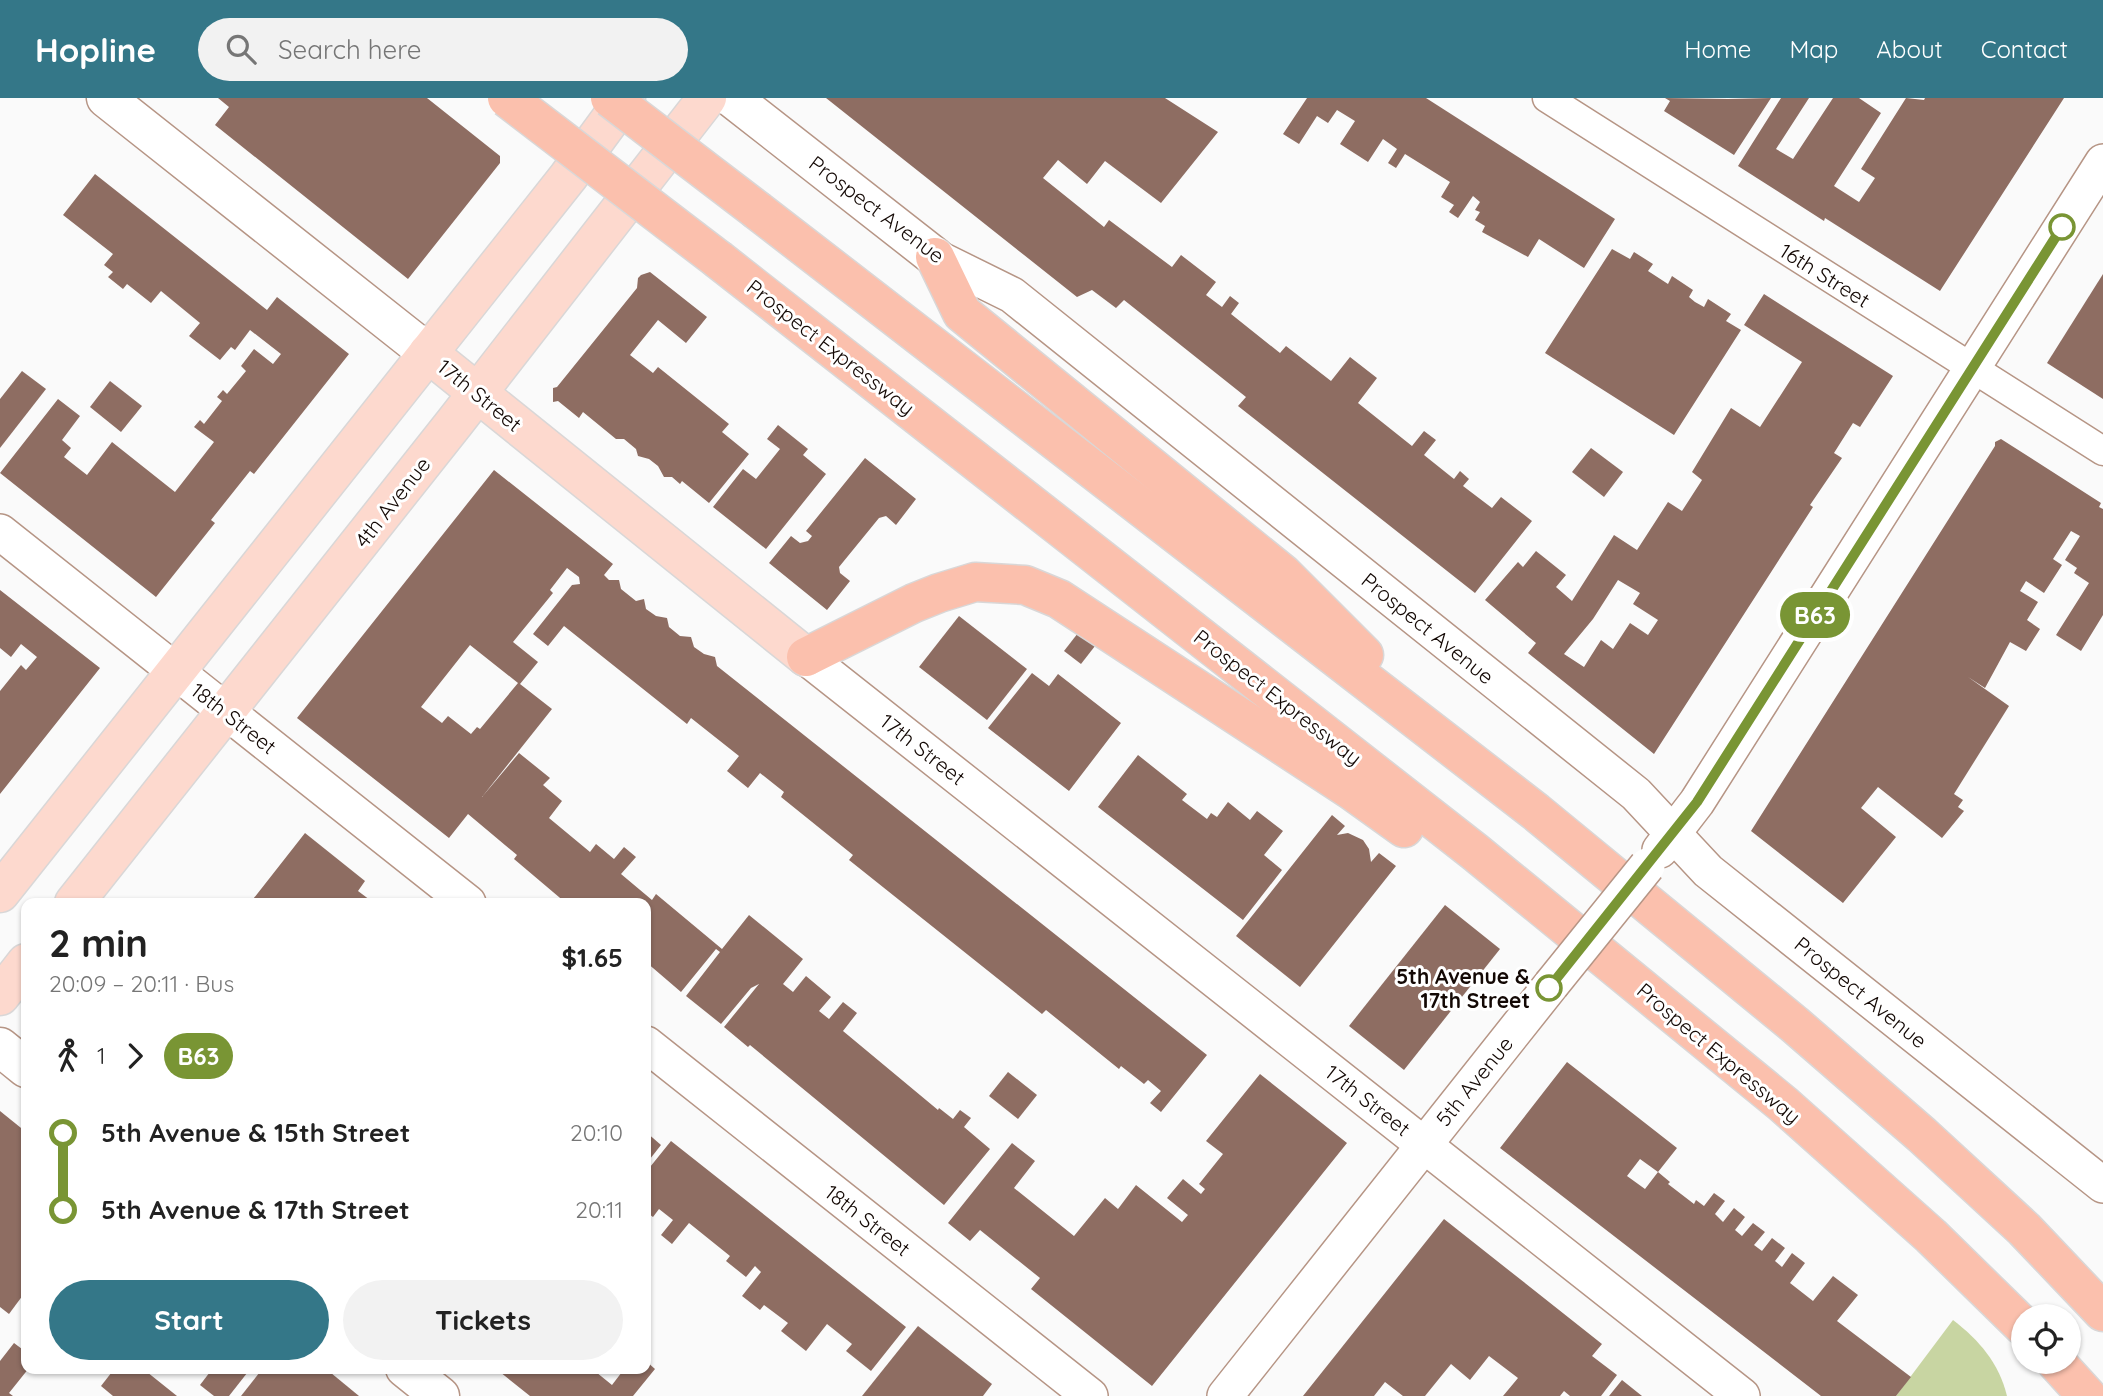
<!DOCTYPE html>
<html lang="en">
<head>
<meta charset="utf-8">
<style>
  :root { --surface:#fff; --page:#f2f2f2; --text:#222; --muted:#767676; --accent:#347788 }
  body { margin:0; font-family:Quicksand,sans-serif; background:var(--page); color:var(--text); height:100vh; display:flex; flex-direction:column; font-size:26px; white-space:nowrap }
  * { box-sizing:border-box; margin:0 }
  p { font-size:23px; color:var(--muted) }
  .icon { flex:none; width:38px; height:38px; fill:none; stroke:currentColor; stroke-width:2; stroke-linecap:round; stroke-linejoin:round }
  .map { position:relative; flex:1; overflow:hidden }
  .panel { position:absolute; left:21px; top:800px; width:630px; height:476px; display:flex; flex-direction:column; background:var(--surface); border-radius:14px; box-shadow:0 2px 5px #0004 }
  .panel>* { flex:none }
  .badge { padding:0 14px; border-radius:23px; font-size:24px; line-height:46px }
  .tools { position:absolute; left:2011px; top:1206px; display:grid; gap:14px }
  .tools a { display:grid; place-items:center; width:70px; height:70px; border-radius:50%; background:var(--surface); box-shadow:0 2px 5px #0004; font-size:35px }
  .map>.badge { position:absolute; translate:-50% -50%; box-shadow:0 0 0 4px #fff }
  .legs { display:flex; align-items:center; gap:10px; height:77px; padding:0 28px; font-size:23px }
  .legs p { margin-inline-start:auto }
  .summary { display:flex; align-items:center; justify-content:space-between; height:119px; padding:0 28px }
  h1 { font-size:38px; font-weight:700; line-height:52px }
  .primary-button { display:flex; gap:14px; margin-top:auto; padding:14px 28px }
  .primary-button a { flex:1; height:80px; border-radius:42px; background:var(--accent); color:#fff; font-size:28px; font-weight:700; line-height:80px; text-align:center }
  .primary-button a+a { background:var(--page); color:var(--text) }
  ul { padding:0 28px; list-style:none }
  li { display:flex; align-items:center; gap:24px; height:77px; font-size:26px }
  li i { display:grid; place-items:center; width:10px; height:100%; margin:0 9px; background:currentColor }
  li i::after { content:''; width:18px; height:18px; margin:-9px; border:5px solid; border-radius:50%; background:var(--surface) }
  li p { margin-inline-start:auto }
  li:first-child i { background:linear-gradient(#0000 50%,currentColor 0) }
  li:last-child i { background:linear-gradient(currentColor 50%,#0000 0) }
  header { display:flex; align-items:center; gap:42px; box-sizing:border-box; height:98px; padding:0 35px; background:var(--accent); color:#fff }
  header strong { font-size:33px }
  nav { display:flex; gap:38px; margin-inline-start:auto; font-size:24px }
  .search { width:490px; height:63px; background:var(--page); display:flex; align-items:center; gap:18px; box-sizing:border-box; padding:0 24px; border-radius:38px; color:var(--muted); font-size:26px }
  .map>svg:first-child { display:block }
</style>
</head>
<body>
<header>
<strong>Hopline</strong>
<div class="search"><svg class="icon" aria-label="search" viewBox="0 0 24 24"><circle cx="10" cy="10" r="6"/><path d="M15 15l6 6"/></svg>Search here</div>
<nav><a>Home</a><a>Map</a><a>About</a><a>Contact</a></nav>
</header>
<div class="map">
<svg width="2103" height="1298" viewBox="0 0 2103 1298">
  <rect width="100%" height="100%" fill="#fafafa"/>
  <path fill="#c8d5a2" d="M 1953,1222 C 1979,1242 1999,1265 2007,1298 L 1896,1298 Z"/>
  <g fill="#8e6d62" fill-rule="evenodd">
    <path d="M 218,0 L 427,0 L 500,58 L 500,65 L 408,181 L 215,27 L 229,9 Z"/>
    <path d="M 826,0 L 1165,0 L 1218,34 L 1161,105 L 1105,63 L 1087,86 L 1058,62 L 1043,80 L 1104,129 L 1109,122 L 1172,169 L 1181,157 L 1216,184 L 1206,197 L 1222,209 L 1230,198 L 1239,205 L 1231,216 L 1280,255 L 1286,248 L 1331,283 L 1350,259 L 1377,280 L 1358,305 L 1412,348 L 1424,333 L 1436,342 L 1424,357 L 1454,381 L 1460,373 L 1469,381 L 1463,388 L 1492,410 L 1501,399 L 1532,423 L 1475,495 L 1238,308 L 1246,299 L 1124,202 L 1116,210 L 1092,192 L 1077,199 Z"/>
    <path d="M 1307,0 L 1426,0 L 1615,121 L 1584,170 L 1539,141 L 1528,159 L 1482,134 L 1485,128 L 1475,122 L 1480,114 L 1475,112 L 1480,104 L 1473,98 L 1458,120 L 1449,114 L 1454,107 L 1441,99 L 1450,84 L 1405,56 L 1396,70 L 1388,65 L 1397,51 L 1383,41 L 1368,64 L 1340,46 L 1355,23 L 1337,12 L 1328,25 L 1317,18 L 1299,46 L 1283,36 Z"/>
    <path d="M 1665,0 L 1728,1 L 1771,0 L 1734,57 L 1664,13 L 1670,3 Z"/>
    <path d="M 1781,0 L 1809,0 L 1776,51 L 1793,61 L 1833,0 L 1859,0 L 1881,15 L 1834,88 L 1859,104 L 1875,80 L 1861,71 L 1906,0 L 1924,2 L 1925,0 L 2064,0 L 1940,193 L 1825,120 L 1824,123 L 1738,68 Z"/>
    <path d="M 95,76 L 267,212 L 277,199 L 349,256 L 254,376 L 250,373 L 211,422 L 215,425 L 156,499 L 0,375 L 58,301 L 80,318 L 62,342 L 71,350 L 64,359 L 87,377 L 112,344 L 175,394 L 214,344 L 194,329 L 200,322 L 204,326 L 222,303 L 217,299 L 223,292 L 227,296 L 246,273 L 241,268 L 254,251 L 273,266 L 281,256 L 250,232 L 235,252 L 231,249 L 220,262 L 189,238 L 200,225 L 161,193 L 151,205 L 127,186 L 123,191 L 108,179 L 113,174 L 104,167 L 113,156 L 63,117 Z"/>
    <path d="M 1612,151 L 1630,161 L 1634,154 L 1653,166 L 1648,173 L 1668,186 L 1672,178 L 1693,192 L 1689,199 L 1695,204 L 1704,209 L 1708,201 L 1731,216 L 1726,223 L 1741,232 L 1674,337 L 1545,255 Z"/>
    <path d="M 650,174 L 707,219 L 686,245 L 658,222 L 630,257 L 653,275 L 658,269 L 729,326 L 722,334 L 749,356 L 709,405 L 682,383 L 680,386 L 672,379 L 664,379 L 658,368 L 649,361 L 638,358 L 636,351 L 624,341 L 616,341 L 583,314 L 579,320 L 558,303 L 553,304 L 553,290 L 557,289 L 637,190 L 638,180 L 641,177 Z"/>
    <path d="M 2103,176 L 2103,301 L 2047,265 Z"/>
    <path d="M 1764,196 L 1893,278 L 1860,329 L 1853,325 L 1834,355 L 1842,360 L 1810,407 L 1813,409 L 1654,656 L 1528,555 L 1536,545 L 1485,502 L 1518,464 L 1523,469 L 1536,453 L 1566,477 L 1556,489 L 1572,503 L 1614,437 L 1637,452 L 1668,404 L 1682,413 L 1702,382 L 1692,374 L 1731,310 L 1760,329 L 1802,264 L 1744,227 ZM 1618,482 L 1640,495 L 1633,506 L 1658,522 L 1648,537 L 1630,525 L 1613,551 L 1601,542 L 1584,569 L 1564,556 L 1593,521 Z"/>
    <path d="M 22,273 L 46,291 L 0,350 L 0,301 Z"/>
    <path d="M 110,283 L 142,308 L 121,334 L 90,309 Z"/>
    <path d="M 778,327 L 808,351 L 803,357 L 826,376 L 766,451 L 713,409 L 743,371 L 756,381 L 780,351 L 767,341 Z"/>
    <path d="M 2001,341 L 2101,405 L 2099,409 L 2103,411 L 2103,517 L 2081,553 L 2056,537 L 2089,485 L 2074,475 L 2077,470 L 2065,462 L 2080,438 L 2071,433 L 2053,461 L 2062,467 L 2044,495 L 2026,483 L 2020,493 L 2038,504 L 2027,522 L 2040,531 L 2026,553 L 2010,544 L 1985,590 L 1968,579 L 2009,608 L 1954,696 L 1963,702 L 1958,709 L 1964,713 L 1942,740 L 1878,689 L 1861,710 L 1896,739 L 1843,805 L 1751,733 L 1995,348 L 1995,344 Z"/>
    <path d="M 1591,350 L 1623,374 L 1604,399 L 1572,374 Z"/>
    <path d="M 865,360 L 916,401 L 896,427 L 886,418 L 879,420 L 839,469 L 840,475 L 850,483 L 827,512 L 769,465 L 791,438 L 800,445 L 808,443 L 812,438 L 806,433 Z"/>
    <path d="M 494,372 L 613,466 L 604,477 L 609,482 L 619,482 L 621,491 L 636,503 L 644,501 L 646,511 L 656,518 L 667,520 L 669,529 L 680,538 L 691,539 L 694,549 L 704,556 L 715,559 L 717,568 L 1207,957 L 1161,1014 L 1150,1005 L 1161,993 L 1148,982 L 1144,986 L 1121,968 L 1119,971 L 1046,912 L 1042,916 L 997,880 L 849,762 L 853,757 L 781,699 L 784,694 L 760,675 L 748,690 L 727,673 L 739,658 L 691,620 L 687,626 L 564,528 L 548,548 L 533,536 L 572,487 L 580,486 L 579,479 L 567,470 L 550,492 L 553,495 L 513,544 L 538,564 L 520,586 L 552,611 L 482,699 L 519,655 L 550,680 L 543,687 L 562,703 L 549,720 L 590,754 L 596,746 L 614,761 L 624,749 L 636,759 L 621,776 L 652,802 L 656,796 L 722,851 L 749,817 L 803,861 L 783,886 L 793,894 L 806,878 L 831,899 L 819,913 L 829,921 L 843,904 L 857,915 L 843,933 L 938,1012 L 939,1010 L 953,1021 L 960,1012 L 971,1020 L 964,1029 L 990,1051 L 944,1107 L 750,947 L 748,949 L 724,929 L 759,886 L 751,890 L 721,926 L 686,898 L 720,854 L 716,851 L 681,894 L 646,864 L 646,805 L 566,805 L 514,761 L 517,757 L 468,716 L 449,740 L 297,620 ZM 470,547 L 518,585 L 480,631 L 477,629 L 471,636 L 448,618 L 442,625 L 421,609 Z"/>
    <path d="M 0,492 L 100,570 L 0,696 L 0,593 L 21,567 L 26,572 L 37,559 L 21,546 L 11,559 L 0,550 Z"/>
    <path d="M 959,518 L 1027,571 L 987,622 L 919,569 Z"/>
    <path d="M 1078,535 L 1095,548 L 1081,566 L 1064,553 Z"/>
    <path d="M 1032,575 L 1049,588 L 1058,576 L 1121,625 L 1069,693 L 988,630 Z"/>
    <path d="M 1138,657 L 1187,696 L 1182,702 L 1207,721 L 1211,715 L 1217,719 L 1228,704 L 1250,722 L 1257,713 L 1283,733 L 1264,757 L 1282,772 L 1243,822 L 1098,709 Z"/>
    <path d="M 1332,717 L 1345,728 L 1337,737 L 1348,735 L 1363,742 L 1369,751 L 1371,764 L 1379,755 L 1396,768 L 1300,889 L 1236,838 Z"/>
    <path d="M 305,735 L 365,783 L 358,793 L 374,805 L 250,805 Z"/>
    <path d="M 1445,807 L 1500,851 L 1404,972 L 1349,928 Z"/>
    <path d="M 1567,964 L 1677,1050 L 1658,1074 L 1640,1061 L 1627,1078 L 1645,1091 L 1658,1074 L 1670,1084 L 1668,1086 L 1694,1106 L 1696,1102 L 1704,1108 L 1714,1095 L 1725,1103 L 1715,1116 L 1723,1124 L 1734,1110 L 1745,1119 L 1735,1132 L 1742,1138 L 1753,1125 L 1765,1134 L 1754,1147 L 1762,1153 L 1772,1140 L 1785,1150 L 1775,1163 L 1782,1169 L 1792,1155 L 1805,1165 L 1790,1185 L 1813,1203 L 1833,1178 L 1858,1197 L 1837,1223 L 1911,1279 L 1896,1298 L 1821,1298 L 1500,1050 Z"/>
    <path d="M 1008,974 L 1037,997 L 1018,1021 L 989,998 Z"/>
    <path d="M 1260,976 L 1347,1045 L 1152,1288 L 1031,1191 L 1040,1180 L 980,1132 L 970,1143 L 948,1125 L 1012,1045 L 1035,1063 L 1014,1090 L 1074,1138 L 1105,1100 L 1118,1111 L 1136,1087 L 1182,1124 L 1188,1117 L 1167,1100 L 1183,1081 L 1201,1096 L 1205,1091 L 1199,1086 L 1223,1056 L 1206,1043 Z"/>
    <path d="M 0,1013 L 26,1034 L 26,1193 L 9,1216 L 0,1209 Z"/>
    <path d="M 646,1034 L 661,1047 L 646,1066 Z"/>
    <path d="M 671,1043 L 906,1229 L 871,1273 L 846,1253 L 852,1246 L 827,1226 L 806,1253 L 781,1233 L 788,1225 L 764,1207 L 760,1212 L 742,1198 L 761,1174 L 755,1168 L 746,1179 L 726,1163 L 730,1158 L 689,1125 L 672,1146 L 661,1137 L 673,1122 L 659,1111 L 653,1119 L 646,1114 L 646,1074 Z"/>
    <path d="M 1444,1121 L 1602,1246 L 1592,1258 L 1617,1277 L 1601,1298 L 1570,1298 L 1564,1293 L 1560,1298 L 1503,1298 L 1518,1280 L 1489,1258 L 1470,1282 L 1451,1266 L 1425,1298 L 1403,1298 L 1385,1284 L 1374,1298 L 1303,1298 Z"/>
    <path d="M 918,1228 L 992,1286 L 983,1298 L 862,1298 Z"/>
    <path d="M 14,1245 L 26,1254 L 26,1270 L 29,1270 L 9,1295 L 13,1298 L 0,1298 L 0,1263 Z"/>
    <path d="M 646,1263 L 655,1271 L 633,1298 L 530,1298 L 495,1270 L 591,1270 L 612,1287 L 625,1270 L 646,1270 Z"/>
    <path d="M 115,1270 L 142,1270 L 177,1298 L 113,1298 L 101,1288 Z"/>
    <path d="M 213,1270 L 251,1270 L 229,1298 L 214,1298 L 200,1287 Z"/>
    <path d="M 263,1270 L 325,1270 L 359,1298 L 241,1298 Z"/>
    <path d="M 1622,1282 L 1642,1298 L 1609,1298 Z"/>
  </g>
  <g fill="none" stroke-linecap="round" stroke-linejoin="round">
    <g stroke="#b69585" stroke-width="31">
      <path id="minor" d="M 1547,0 L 2103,353"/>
    </g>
    <g stroke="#b69585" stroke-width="38">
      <g id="tertiary">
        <path d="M 935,159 L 1012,197 L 1636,696 L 1708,773 L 2103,1087"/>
        <path d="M 0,434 L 468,805"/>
        <path d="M 806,559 L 1742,1298"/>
        <path d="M 1660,752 L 1697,704 L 2103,64"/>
        <path d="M 646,946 L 1090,1298"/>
        <path d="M 1225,1298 L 1551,887"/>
      </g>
    </g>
    <g stroke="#b69585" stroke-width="41">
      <g id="secondary">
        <path d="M 106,0 L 428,255"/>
        <path d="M 732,0 L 935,159"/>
        <path d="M 0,949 L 26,970"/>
        <path d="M 405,1270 L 440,1298"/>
      </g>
    </g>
    <g stroke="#d9d7d7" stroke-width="41">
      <g id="primary">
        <path d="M 428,255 L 806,559"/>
        <path d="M 0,795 L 568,79 L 626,0"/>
        <path d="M 74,805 L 455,324 L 707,0"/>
        <path d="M 0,898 L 26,865"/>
      </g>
    </g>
    <g stroke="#d9d7d7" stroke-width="41">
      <g id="motorway">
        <path d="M 758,113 L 1536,714 L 1794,926 L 1922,1037 L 2024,1131 L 2103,1214"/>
        <path d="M 935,159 L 962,215 L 1283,476 L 1364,557"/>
        <path d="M 719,162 L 1475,754 L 1783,1006 L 1931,1138 L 2023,1228"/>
        <path d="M 806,559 L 914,505 L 939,495 L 975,484 L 1025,487 L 1059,501 L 1351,692 L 1404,730"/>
        <path d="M 2056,1264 L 2087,1298"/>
      </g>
    </g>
    <use href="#minor" stroke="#fff" stroke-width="28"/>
    <use href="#tertiary" stroke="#fff" stroke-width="35"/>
    <use href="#secondary" stroke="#fff" stroke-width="38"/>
    <use href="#primary" stroke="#fdd9ce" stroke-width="38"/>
    <use href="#motorway" stroke="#fbc0ad" stroke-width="38"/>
    <g stroke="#b69585" stroke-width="38" stroke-linecap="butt">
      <path id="tertiary-bridge" d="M 1551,887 L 1647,768"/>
    </g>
    <g stroke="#d9d7d7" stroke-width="41" stroke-linecap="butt">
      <g id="motorway-bridge">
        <path d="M 507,0 L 719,162"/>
        <path d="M 610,0 L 758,113"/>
      </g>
    </g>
    <use href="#tertiary-bridge" stroke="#fff" stroke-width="35"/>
    <use href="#motorway-bridge" stroke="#fbc0ad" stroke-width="38"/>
  </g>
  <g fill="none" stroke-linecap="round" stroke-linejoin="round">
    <g stroke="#fff" stroke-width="16">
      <path id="line-1" d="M 1549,890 L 1697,704 L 2062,129"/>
    </g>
    <use href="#line-1" stroke="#799534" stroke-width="10"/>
  </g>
  <g fill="#fff" stroke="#799534" stroke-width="3.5">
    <circle cx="2062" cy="129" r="12"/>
    <circle cx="1549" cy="890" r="12"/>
  </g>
  <g text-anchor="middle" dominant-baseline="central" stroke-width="6" stroke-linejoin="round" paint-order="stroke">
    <g font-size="21" fill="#130804" stroke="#fff">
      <text transform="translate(877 111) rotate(37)">Prospect Avenue</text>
      <text transform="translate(1825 177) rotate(32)">16th Street</text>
      <text transform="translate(831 249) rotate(38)">Prospect Expressway</text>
      <text transform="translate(480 297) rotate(39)">17th Street</text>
      <text transform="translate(392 404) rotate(-52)">4th Avenue</text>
      <text transform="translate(1428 530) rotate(39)">Prospect Avenue</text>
      <text transform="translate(1278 599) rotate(38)">Prospect Expressway</text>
      <text transform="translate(234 620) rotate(38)">18th Street</text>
      <text transform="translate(923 651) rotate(38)">17th Street</text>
      <text transform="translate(1861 894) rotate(39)">Prospect Avenue</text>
      <text transform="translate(1719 955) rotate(40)">Prospect Expressway</text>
      <text transform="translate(1474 983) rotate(-51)">5th Avenue</text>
      <text transform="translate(1368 1002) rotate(38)">17th Street</text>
      <text transform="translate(868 1122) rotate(38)">18th Street</text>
    </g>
    <g font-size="21" font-weight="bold" fill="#130804" stroke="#fff" text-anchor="end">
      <text x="1530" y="878">5th Avenue &amp;<tspan x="1530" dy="24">17th Street</tspan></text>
    </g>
  </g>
</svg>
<div class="tools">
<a><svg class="icon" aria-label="locate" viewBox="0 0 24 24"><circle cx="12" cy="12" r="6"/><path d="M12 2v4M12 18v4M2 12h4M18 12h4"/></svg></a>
</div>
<b class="badge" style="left:1815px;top:517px;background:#799534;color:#fff">B63</b>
<section class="panel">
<div class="summary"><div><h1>2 min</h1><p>20:09 – 20:11 · Bus</p></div><b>$1.65</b></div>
<div class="legs"><svg class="icon" aria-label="walk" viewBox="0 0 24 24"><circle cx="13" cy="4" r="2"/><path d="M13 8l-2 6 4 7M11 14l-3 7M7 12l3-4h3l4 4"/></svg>1<svg class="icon" aria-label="forward" viewBox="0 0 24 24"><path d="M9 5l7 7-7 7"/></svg><b class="badge" style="background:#799534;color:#fff">B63</b></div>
<ul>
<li><i style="color:#799534"></i><b>5th Avenue &amp; 15th Street</b><p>20:10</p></li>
<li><i style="color:#799534"></i><b>5th Avenue &amp; 17th Street</b><p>20:11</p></li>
</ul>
<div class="primary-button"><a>Start</a><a>Tickets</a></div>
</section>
</div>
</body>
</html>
